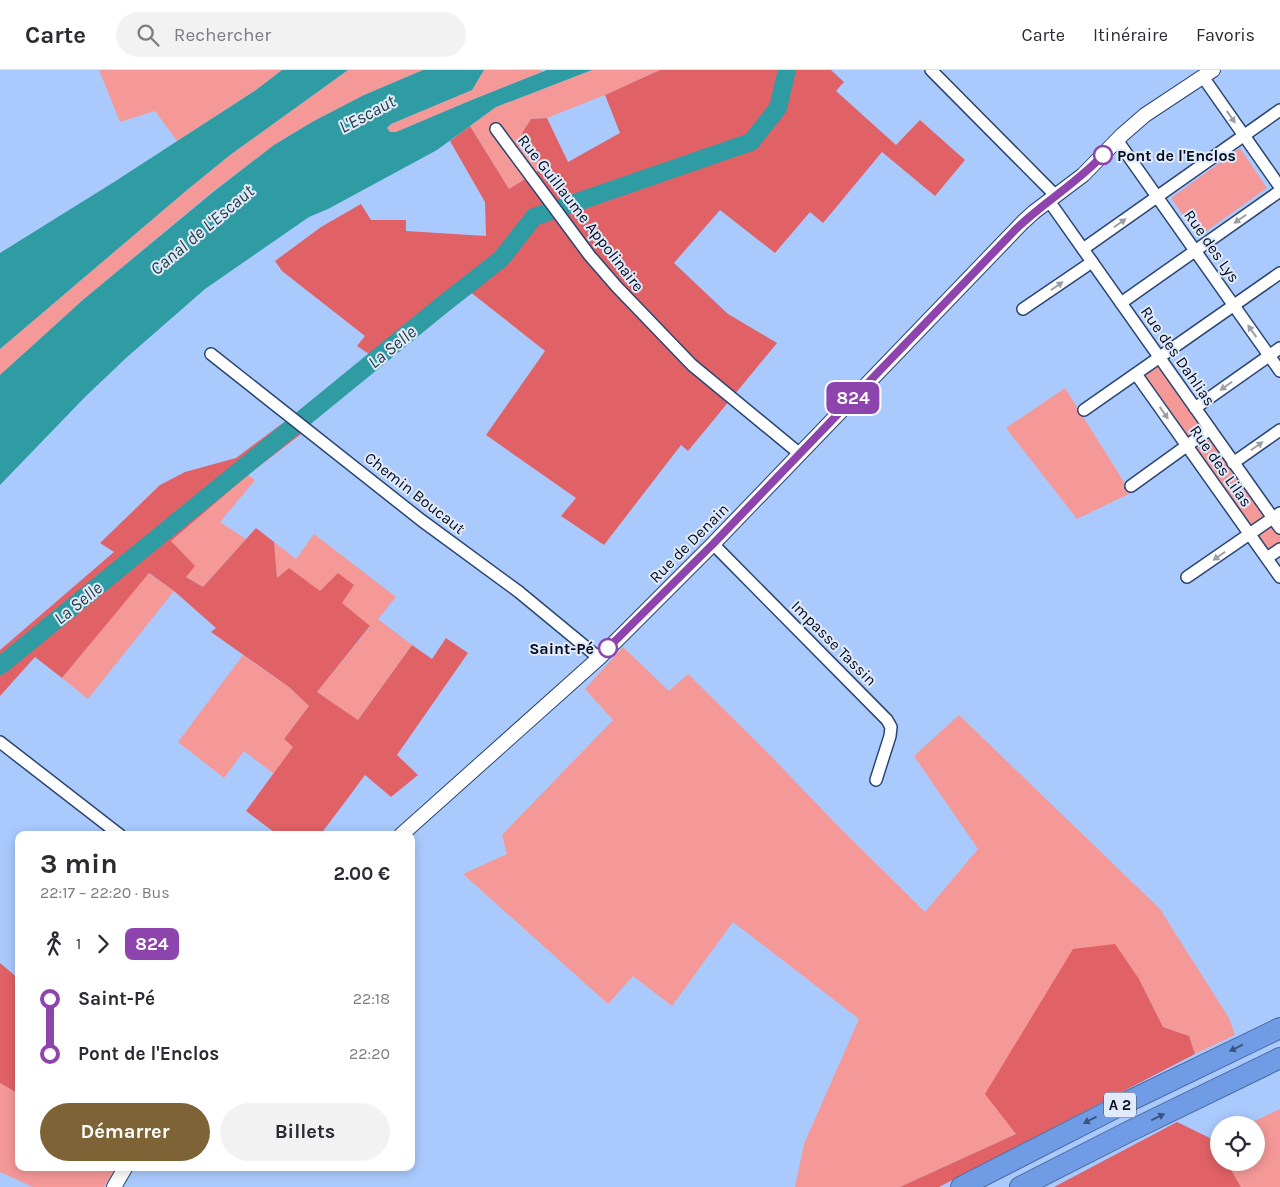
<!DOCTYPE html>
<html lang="fr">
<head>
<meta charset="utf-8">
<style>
  :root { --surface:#fff; --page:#f2f2f3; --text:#2b2b33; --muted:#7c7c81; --line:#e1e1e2; --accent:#7d6335 }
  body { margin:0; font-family:Karla,sans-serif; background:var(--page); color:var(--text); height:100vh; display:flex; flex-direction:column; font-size:19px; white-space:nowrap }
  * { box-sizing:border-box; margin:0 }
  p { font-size:16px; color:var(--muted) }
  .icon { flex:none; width:28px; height:28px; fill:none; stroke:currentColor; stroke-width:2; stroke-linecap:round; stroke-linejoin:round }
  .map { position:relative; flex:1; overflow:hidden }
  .drawer { position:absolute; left:15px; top:761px; width:400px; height:340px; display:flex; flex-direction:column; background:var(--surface); border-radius:10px; box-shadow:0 2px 12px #0003 }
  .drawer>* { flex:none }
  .badge { padding:0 10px; border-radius:8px; font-size:18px; line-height:32px }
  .buttons { position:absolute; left:1210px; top:1046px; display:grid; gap:10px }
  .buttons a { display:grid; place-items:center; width:55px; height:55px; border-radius:50%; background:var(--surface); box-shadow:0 2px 12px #0003; font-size:25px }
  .map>.badge { position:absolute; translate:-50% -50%; box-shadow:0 0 0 2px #fff }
  .legs { display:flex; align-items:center; gap:8px; height:55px; padding:0 25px; font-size:16px }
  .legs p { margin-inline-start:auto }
  .headline { display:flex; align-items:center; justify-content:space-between; height:85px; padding:0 25px }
  h1 { font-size:28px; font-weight:700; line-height:38px }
  .primary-button { display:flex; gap:10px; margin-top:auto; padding:10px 25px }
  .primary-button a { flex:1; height:58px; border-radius:30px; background:var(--accent); color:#fff; font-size:20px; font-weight:700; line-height:58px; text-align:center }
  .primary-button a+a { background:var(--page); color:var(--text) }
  ul { padding:0 25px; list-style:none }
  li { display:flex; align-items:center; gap:18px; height:55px; font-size:19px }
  li i { display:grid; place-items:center; width:8px; height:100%; margin:0 6px; background:currentColor }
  li i::after { content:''; width:12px; height:12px; margin:-6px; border:4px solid; border-radius:50%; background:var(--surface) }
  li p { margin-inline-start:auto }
  li:first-child i { background:linear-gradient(#0000 50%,currentColor 0) }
  li:last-child i { background:linear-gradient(currentColor 50%,#0000 0) }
  header { display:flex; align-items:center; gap:30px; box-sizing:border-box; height:70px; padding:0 25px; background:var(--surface); border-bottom:1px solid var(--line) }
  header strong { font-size:24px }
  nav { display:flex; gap:28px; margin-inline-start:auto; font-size:18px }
  .search { width:350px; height:45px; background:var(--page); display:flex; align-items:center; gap:12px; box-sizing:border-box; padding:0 18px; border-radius:28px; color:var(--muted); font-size:19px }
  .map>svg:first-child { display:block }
</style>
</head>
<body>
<header>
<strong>Carte</strong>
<div class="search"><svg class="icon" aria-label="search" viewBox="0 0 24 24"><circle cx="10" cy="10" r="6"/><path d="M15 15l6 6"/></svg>Rechercher</div>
<nav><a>Carte</a><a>Itinéraire</a><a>Favoris</a></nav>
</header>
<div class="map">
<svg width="1280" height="1117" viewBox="0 0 1280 1117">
  <rect width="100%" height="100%" fill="#aacafe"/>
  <g fill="#f59998">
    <path d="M 99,0 L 282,0 L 256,20 L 177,71 L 155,41 L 120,52 Z"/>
    <path d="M 348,0 L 423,0 L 364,25 L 312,52 L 274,75 L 212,122 L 84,229 L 0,305 L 0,279 L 187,120 L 230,85 Z"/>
    <path d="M 484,0 L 541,0 L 542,2 L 474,29 L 396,62 L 390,63 L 387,58 L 391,54 L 472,20 Z"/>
    <path d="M 592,0 L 660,0 L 605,25 L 547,48 L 531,49 L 522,63 L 543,98 L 509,119 L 470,56 L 496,37 Z"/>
    <path d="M 1240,78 L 1267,118 L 1198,167 L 1171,128 Z"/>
    <path d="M 1158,294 L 1203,357 L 1187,369 L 1142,305 Z"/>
    <path d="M 1065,318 L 1131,423 L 1077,449 L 1006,358 Z"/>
    <path d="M 1209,367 L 1267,447 L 1251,459 L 1193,378 Z"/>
    <path d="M 248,405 L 255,410 L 220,452 L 246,469 L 203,517 L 185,506 L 171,471 Z"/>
    <circle cx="1270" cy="468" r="11"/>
    <path d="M 314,464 L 396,527 L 378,549 L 412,575 L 358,650 L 317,622 L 370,557 L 321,522 L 277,509 L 274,472 L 296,489 Z"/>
    <path d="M 148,503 L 174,521 L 88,629 L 62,608 Z"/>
    <path d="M 623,577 L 669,621 L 688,604 L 765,680 L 840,758 L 925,842 L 978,779 L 914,686 L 959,645 L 1160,839 L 1229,948 L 1235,965 L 1195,984 L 1189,966 L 1163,957 L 1139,909 L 1016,1064 L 900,1117 L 795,1117 L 804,1074 L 859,949 L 733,852 L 672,936 L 633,906 L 608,934 L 463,804 L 507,784 L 502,765 L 613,650 L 585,619 Z"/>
    <path d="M 243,585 L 289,617 L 309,636 L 284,669 L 294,677 L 274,704 L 244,681 L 224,708 L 178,672 Z"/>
    <path d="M 0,1013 L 19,1024 L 19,1098 L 116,1098 L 104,1117 L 33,1117 L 0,1102 Z"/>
    <path d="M 1280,1039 L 1280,1117 L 1241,1117 L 1227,1093 L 1256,1092 L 1256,1055 L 1246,1055 Z"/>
  </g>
  <g fill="#e16266">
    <path d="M 660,0 L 831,0 L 844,12 L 836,21 L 896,75 L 920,50 L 965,90 L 935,126 L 882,82 L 823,153 L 810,142 L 775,183 L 720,140 L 674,193 L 728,244 L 777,273 L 688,381 L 681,375 L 604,475 L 561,446 L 576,428 L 486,365 L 545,281 L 469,221 L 382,293 L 357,276 L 365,266 L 282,201 L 275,191 L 321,157 L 361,134 L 371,150 L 406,150 L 406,161 L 486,166 L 485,132 L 450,71 L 470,56 L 509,119 L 543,98 L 522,63 L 531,49 L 547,48 L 568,92 L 620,63 L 605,25 Z"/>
    <path d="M 287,350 L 301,364 L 248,405 L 171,471 L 195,496 L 186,507 L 203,517 L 256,458 L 274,472 L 277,508 L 289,498 L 320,521 L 338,503 L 354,515 L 342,533 L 370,556 L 317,622 L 358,650 L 412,575 L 432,589 L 446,568 L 468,583 L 397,685 L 418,705 L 391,727 L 365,705 L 345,732 L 320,765 L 278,765 L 246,741 L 293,677 L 284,669 L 309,636 L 289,617 L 211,562 L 216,558 L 174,521 L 149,503 L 62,608 L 35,587 L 0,626 L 0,580 L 114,482 L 100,473 L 160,415 L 185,402 L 236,388 Z"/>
    <path d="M 1115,874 L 1139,909 L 1163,957 L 1189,966 L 1195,984 L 939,1117 L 900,1117 L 1016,1064 L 985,1024 L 1073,879 Z"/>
    <path d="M 0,893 L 19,909 L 19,958 L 18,960 L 19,961 L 19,1024 L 0,1013 Z"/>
    <path d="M 1177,1052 L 1214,1070 L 1219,1078 L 1219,1092 L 1227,1093 L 1241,1117 L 1054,1117 Z"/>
  </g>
  <g fill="#2f9ca3">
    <path d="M 282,0 L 348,0 L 230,85 L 187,120 L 0,279 L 0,183 L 114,112 L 256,20 Z"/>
    <path d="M 423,0 L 484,0 L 472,20 L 391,54 L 387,58 L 390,62 L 396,62 L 474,29 L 547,0 L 592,0 L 496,37 L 437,80 L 328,139 L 309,147 L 205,219 L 126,288 L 85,327 L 0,415 L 0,305 L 84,229 L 213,122 L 274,75 L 312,52 L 364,25 Z"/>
  </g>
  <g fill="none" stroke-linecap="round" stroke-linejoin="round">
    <path stroke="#2f9ca3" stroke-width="18" d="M 0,596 L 441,236 L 501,189 L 534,147 L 751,72 L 778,38 L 787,0"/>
    <g stroke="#2b4571" stroke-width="14">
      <g id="minor">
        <path d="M 931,0 L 1056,126"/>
        <path d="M 1203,7 L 1280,117"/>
        <path d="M 496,59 L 590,186 L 617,217 L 692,295 L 800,384"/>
        <path d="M 1117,70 L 1280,301"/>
        <path d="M 1049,131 L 1280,458"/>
        <path d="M 1083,179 L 1280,40"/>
        <path d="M 1121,233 L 1280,121"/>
        <path d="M 1023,239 L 1092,192"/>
        <path d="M 211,284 L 421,450 L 519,522 L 599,588"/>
        <path d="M 1136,304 L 1280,507"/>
        <path d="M 1195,338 L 1280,278"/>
        <path d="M 1084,340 L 1280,203"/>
        <path d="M 1233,393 L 1280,360"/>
        <path d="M 1131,416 L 1210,359"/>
        <path d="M 713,474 L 887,650 L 891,657 L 890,666 L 876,710"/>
        <path d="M 1267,488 L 1280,479"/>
        <path d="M 1187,507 L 1280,443"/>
        <path d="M 0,672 L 120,765"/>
      </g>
    </g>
    <g stroke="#2b4571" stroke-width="16">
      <g id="tertiary">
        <path d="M 401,765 L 599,588 L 713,474 L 1023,152 L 1034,142 L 1083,105 L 1122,65 L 1145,45 L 1213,0"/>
        <path d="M 114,1117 L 125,1098"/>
      </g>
    </g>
    <g stroke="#4a6aa0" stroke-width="22">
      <g id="motorway">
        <path d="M 961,1117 L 1121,1035 L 1280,958"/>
        <path d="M 1020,1117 L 1128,1062 L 1280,988"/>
      </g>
    </g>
    <use href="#minor" stroke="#fff" stroke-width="11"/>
    <use href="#tertiary" stroke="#fff" stroke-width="14"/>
    <use href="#motorway" stroke="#709ce6" stroke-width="20"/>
  </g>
  <defs><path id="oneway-solid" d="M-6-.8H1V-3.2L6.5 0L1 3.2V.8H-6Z" transform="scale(1.25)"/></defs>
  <g fill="#9b9ea5">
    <use href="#oneway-solid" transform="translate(1231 47) rotate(55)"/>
    <use href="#oneway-solid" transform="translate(1240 149) rotate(145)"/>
    <use href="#oneway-solid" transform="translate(1120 153) rotate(-35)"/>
    <use href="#oneway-solid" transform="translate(1057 216) rotate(-35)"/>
    <use href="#oneway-solid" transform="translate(1252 261) rotate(-125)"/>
    <use href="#oneway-solid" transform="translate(1226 316) rotate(145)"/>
    <use href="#oneway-solid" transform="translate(1164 343) rotate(55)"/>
    <use href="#oneway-solid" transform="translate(1257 376) rotate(-35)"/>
    <use href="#oneway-solid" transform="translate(1219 486) rotate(145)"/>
  </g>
  <g fill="#3a5482">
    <use href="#oneway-solid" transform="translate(1236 978) rotate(154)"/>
    <use href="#oneway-solid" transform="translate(1158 1047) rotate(-26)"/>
    <use href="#oneway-solid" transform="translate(1090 1050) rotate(153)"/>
  </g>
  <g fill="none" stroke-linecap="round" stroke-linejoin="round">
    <g stroke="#fff" stroke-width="11">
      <path id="line-1" d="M 608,578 L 713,474 L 1016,159 C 1044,132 1077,113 1103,85"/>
    </g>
    <use href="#line-1" stroke="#8e44ad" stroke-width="8"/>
  </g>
  <g fill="#fff" stroke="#8e44ad" stroke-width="2.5">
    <circle cx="1103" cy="85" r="9"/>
    <circle cx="608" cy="578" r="9"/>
  </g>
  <g text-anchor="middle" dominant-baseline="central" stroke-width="4" stroke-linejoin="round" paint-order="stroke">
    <rect fill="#e0eafa" stroke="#464f61" stroke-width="1" x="1104" y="1022.5" width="32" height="25" rx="4"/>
    <g font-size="15" font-weight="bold" fill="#040d1f">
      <text x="1120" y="1035">A 2</text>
    </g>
    <g font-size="16" font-weight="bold" fill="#040d1f" stroke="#e0eafa" text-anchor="start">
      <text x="1117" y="85">Pont de l'Enclos</text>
      <text x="594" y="578" text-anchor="end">Saint-Pé</text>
    </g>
    <g font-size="16" fill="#040d1f" stroke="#e0eafa">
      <text transform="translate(581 143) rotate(52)">Rue Guillaume Appolinaire</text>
      <text transform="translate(1212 176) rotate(55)">Rue des Lys</text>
      <text transform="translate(1178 286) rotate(55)">Rue des Dahlias</text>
      <text transform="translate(1221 396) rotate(55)">Rue des Lilas</text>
      <text transform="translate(415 423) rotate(38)">Chemin Boucaut</text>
      <text transform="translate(689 473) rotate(-45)">Rue de Denain</text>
      <text transform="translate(834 573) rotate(45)">Impasse Tassin</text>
    </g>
    <g font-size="18" font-style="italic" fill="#1c3c3d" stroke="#e0eafa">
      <text transform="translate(367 44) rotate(-28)">L'Escaut</text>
      <text transform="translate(202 160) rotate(-40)">Canal de L'Escaut</text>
      <text transform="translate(392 277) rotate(-39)">La Selle</text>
      <text transform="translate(78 533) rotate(-39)">La Selle</text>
    </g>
  </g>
</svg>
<div class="buttons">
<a><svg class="icon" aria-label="locate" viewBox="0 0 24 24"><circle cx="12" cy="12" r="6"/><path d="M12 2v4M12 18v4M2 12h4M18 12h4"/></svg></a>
</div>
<b class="badge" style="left:853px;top:328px;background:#8e44ad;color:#fff">824</b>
<section class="drawer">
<div class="headline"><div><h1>3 min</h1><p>22:17 – 22:20 · Bus</p></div><b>2.00 €</b></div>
<div class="legs"><svg class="icon" aria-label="walk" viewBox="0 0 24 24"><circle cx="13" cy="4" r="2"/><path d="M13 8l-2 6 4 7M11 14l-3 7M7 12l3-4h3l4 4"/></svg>1<svg class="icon" aria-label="forward" viewBox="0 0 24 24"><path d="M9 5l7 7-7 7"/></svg><b class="badge" style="background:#8e44ad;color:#fff">824</b></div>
<ul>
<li><i style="color:#8e44ad"></i><b>Saint-Pé</b><p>22:18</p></li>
<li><i style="color:#8e44ad"></i><b>Pont de l'Enclos</b><p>22:20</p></li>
</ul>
<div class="primary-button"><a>Démarrer</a><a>Billets</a></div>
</section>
</div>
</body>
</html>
